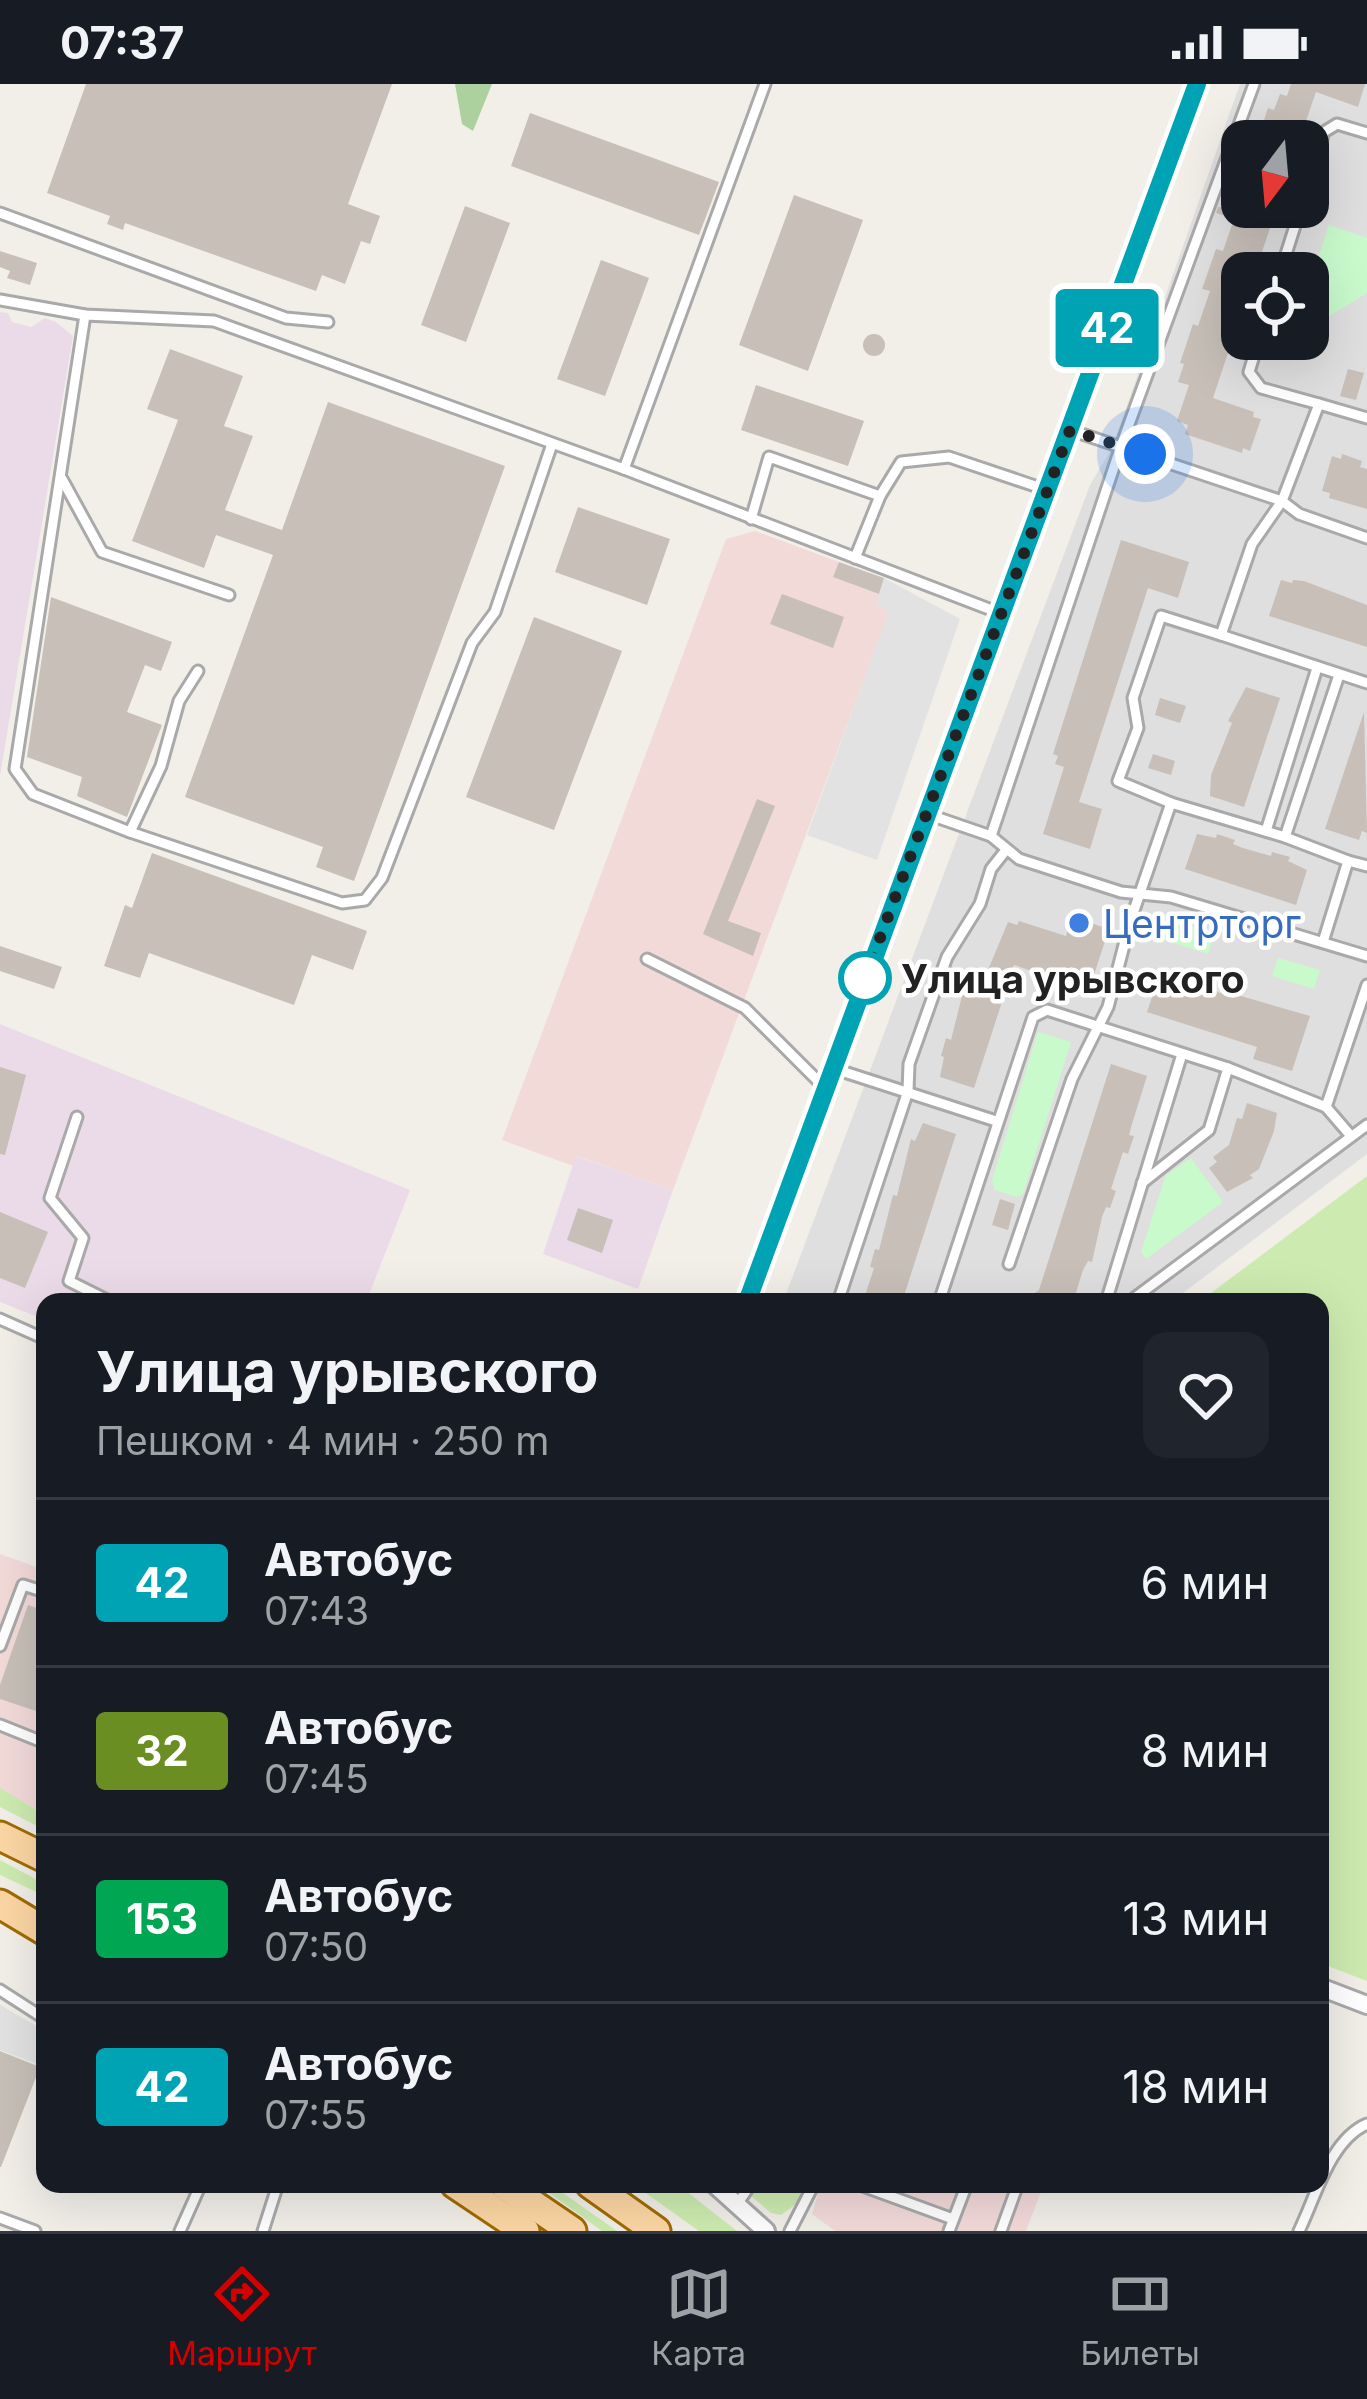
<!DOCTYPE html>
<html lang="ru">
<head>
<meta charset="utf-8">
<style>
  :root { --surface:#171b24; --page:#20242c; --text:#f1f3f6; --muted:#9ea1a6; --line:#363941; --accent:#d40000 }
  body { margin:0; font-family:Inter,sans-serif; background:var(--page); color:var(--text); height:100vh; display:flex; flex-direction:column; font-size:45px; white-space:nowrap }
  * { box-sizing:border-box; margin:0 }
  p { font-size:39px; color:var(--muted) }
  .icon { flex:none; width:66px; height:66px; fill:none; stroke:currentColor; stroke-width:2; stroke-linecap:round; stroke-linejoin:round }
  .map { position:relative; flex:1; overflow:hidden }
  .panel { position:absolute; left:36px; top:1209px; width:1293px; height:900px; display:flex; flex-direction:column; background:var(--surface); border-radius:24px; box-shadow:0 12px 48px #0002 }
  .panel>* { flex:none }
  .badge { padding:0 24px; border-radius:9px; font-size:42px; line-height:78px }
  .needle { width:78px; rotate:196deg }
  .buttons { position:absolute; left:1221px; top:36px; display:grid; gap:24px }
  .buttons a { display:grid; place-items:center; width:108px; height:108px; border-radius:24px; background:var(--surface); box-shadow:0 12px 48px #0002; font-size:60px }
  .you { position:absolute; width:60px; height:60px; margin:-30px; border:9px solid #fff; border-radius:50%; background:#1a73e8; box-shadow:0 0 0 18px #1a73e833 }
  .map>.badge { position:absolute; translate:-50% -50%; box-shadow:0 0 0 6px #fff }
  .round { display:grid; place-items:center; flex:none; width:126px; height:126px; border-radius:24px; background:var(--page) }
  .summary { display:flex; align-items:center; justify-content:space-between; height:204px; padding:0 60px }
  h1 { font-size:57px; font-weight:700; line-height:90px }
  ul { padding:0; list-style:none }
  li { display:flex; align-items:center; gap:36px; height:168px; padding:0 60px; border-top:3px solid var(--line) }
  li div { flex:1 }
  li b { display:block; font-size:45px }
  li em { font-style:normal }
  li .badge { min-width:132px; font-weight:700; text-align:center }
  .status { display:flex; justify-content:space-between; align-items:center; height:84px; padding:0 60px; background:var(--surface); direction:ltr }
  .status svg { height:33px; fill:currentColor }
  .menu { display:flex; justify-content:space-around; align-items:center; height:168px; border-top:3px solid var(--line); background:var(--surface); font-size:33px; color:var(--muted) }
  .menu a { display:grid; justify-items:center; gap:6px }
  .menu .selected { color:var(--accent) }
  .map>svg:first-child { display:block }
</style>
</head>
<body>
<div class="status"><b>07:37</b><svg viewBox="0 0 49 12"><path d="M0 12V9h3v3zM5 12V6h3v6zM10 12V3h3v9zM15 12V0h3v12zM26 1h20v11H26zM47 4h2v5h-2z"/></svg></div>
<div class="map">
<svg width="1367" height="2147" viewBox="0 0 1367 2147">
  <rect width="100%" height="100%" fill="#f2efe9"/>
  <path fill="#e0dfdf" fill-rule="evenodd" d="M 1240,0 L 1367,0 L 1367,1070 L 1171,1218 L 783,1218 L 1090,401 L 1112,364 ZM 1242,57 L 1308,57 L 1308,123 L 1242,123 ZM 1242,189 L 1308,189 L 1308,255 L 1242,255 Z"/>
  <g fill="#f2dad9">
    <path d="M 755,447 L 839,478 L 834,493 L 879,510 L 890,526 L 673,1106 L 577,1072 L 573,1082 L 502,1056 L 726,455 Z"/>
    <path d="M 0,1470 L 42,1485 L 45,1477 L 45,1730 L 0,1706 Z"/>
    <path d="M 821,2100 L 1044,2100 L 1026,2147 L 835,2147 L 812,2130 Z"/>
  </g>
  <g fill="#ebdbe8">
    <path d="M 0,228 L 8,229 L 12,238 L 31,243 L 45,234 L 56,238 L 73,252 L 0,692 Z"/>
    <path d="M 0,940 L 410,1106 L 366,1218 L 45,1218 L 45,1236 L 0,1218 Z"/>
    <path d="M 576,1072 L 673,1106 L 638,1205 L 543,1170 Z"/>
  </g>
  <g fill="#cdebb0">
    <path d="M 1367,1092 L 1367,1897 L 1320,1879 L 1320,1218 L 1199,1218 Z"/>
    <path d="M 0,1704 L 45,1731 L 45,1746 L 0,1723 Z"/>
    <path d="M 0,1776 L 45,1800 L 45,1812 L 0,1791 Z"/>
    <path d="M 537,2100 L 550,2100 L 617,2147 L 602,2147 Z"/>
    <path d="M 633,2100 L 677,2100 L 737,2147 L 699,2147 Z"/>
    <path d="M 758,2100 L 773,2100 L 784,2107 L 789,2100 L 805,2100 L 796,2120 L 781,2131 L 771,2129 L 750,2111 Z"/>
  </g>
  <path fill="#add19e" d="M 455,0 L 492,0 L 473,47 L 462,40 Z"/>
  <g fill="#c8facc">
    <path d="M 1329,141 L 1367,154 L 1367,209 L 1308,245 L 1308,204 Z"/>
    <path d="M 1155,831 L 1214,849 L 1208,870 L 1149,851 Z"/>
    <path d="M 1278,874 L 1320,886 L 1314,905 L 1272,892 Z"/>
    <path d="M 1038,948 L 1071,958 L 1023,1110 L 1017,1113 L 995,1106 L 992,1096 Z"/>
    <path d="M 1191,1074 L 1223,1118 L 1146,1175 L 1141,1168 L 1166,1091 Z"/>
  </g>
  <g fill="#e2e2e2">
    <path d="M 884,494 L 960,535 L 877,776 L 807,751 L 889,527 L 876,520 Z"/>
    <path d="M 0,1921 L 45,1947 L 45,1983 L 0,1966 Z"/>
  </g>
  <g fill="#c7bfb8">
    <path d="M 86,0 L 392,0 L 348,120 L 380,132 L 370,160 L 361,157 L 345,200 L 322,191 L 316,207 L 125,139 L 123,146 L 107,140 L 110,132 L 47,109 Z"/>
    <path d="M 1291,0 L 1365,0 L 1358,23 L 1316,8 L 1299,57 L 1257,57 L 1268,24 L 1274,26 L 1280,10 L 1287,12 Z"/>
    <path d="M 530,29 L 719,98 L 699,151 L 511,82 Z"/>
    <path d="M 794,111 L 863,136 L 808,287 L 739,261 Z"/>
    <path d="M 465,122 L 510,139 L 466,258 L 421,241 Z"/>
    <path d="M 1218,123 L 1277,123 L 1255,189 L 1242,189 L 1242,227 L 1213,314 L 1254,328 L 1253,333 L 1261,335 L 1250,367 L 1243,364 L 1242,369 L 1185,350 L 1188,341 L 1177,337 L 1189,301 L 1178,298 L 1184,280 L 1180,279 L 1193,240 L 1198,242 L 1210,207 L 1202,205 L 1216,165 L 1223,167 L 1234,135 L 1216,129 Z"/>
    <path d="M 0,167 L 37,179 L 30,201 L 7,194 L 10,187 L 0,183 Z"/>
    <path d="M 601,176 L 649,194 L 605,312 L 557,295 Z"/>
    <circle cx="874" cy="261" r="11"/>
    <path d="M 170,265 L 243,292 L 224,342 L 253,352 L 225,426 L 282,446 L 328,318 L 505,382 L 354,797 L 316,783 L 323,763 L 185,713 L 273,471 L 216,451 L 204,484 L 132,457 L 178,336 L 147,325 Z"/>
    <path d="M 1348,285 L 1364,289 L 1356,316 L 1340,312 Z"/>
    <path d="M 756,301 L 864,337 L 848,382 L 741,346 Z"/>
    <path d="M 1342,370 L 1362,377 L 1360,383 L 1367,385 L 1367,425 L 1329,414 L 1330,409 L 1322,407 L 1332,372 L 1341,375 Z"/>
    <path d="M 578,423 L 670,455 L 647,521 L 555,488 Z"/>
    <path d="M 1121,456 L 1189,478 L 1178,514 L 1148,504 L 1079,718 L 1102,725 L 1090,765 L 1043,750 L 1064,683 L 1055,680 L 1058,672 L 1053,670 Z"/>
    <path d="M 839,478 L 884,494 L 879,510 L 833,493 Z"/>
    <path d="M 1281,496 L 1292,499 L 1293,496 L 1304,497 L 1367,521 L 1367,563 L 1269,532 Z"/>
    <path d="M 782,510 L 844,533 L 833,564 L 770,540 Z"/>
    <path d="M 51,513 L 172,558 L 161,587 L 145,581 L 127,628 L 162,641 L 127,733 L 77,712 L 82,693 L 27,673 Z"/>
    <path d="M 534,533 L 622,567 L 554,746 L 466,713 Z"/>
    <path d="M 1246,603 L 1280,614 L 1244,723 L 1210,712 L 1211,691 L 1232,639 L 1228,637 Z"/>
    <path d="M 1160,614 L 1186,622 L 1180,639 L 1155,631 Z"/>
    <path d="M 1364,628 L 1367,749 L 1362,747 L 1359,756 L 1325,745 Z"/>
    <path d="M 1153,670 L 1175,677 L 1171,691 L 1148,684 Z"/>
    <path d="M 757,715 L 775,722 L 728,837 L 761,849 L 753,872 L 703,850 Z"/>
    <path d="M 1197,750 L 1216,754 L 1217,750 L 1235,756 L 1233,760 L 1243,764 L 1271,772 L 1272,768 L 1290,773 L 1288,777 L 1307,786 L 1296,821 L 1185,785 Z"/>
    <path d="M 152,769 L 367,847 L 353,886 L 312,871 L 294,921 L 149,869 L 140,894 L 104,882 L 125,821 L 132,824 Z"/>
    <path d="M 1072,833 L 1109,845 L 1089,906 L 1014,881 L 974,1004 L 940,993 L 944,973 L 941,972 L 946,954 L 951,956 L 965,900 L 968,902 L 977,883 L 988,886 L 1008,838 L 1017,841 L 1019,837 L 1066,852 Z"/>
    <path d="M 0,862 L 62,883 L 54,905 L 0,887 Z"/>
    <path d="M 1159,892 L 1179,897 L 1180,893 L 1233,914 L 1234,910 L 1310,932 L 1292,987 L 1253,975 L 1257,963 L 1147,928 Z"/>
    <path d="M 1111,980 L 1147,992 L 1132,1040 L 1129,1051 L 1134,1052 L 1128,1070 L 1123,1068 L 1111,1105 L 1116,1107 L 1110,1124 L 1106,1123 L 1102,1133 L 1092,1178 L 1088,1177 L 1083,1186 L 1073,1218 L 1022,1218 L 1039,1206 Z"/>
    <path d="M 0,983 L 26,991 L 5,1071 L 0,1070 Z"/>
    <path d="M 1247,1019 L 1277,1029 L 1274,1047 L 1259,1085 L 1250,1091 L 1253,1094 L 1227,1108 L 1209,1084 L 1217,1078 L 1213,1073 L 1229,1061 L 1237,1034 L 1242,1035 Z"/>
    <path d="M 923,1039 L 956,1050 L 902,1218 L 863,1218 L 874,1184 L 870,1183 L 875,1165 L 879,1166 L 893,1111 L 897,1112 L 911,1055 L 915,1057 Z"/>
    <path d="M 1000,1115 L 1015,1120 L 1008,1146 L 992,1141 Z"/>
    <path d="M 578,1124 L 613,1136 L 602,1169 L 567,1156 Z"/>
    <path d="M 0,1128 L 48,1148 L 25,1204 L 0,1194 Z"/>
    <path d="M 28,1521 L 45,1527 L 45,1630 L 0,1615 L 0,1601 Z"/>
    <path d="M 0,1967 L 40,1983 L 1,2083 L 0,2083 Z"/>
  </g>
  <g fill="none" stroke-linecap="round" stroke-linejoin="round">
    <g stroke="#a9a9a9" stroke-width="15">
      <g id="lane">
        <path d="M 1308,99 L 1324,48 L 1337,40 L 1367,49"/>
        <path d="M 0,129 L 286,234 L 328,238"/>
        <path d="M 1280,189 L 1301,123"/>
        <path d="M 0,216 L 85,231 L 214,237 L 624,385 L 1002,530"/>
        <path d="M 85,231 L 15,685 L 33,710 L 130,748 L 342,819 L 365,816 L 382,794 L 472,559 L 495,528 L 552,360"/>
        <path d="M 1259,255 L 1249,288 L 1261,304 L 1319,320 L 1282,417 L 1252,460 L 1221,551 L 1367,599"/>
        <path d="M 1319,320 L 1367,334"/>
        <path d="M 1070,346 L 1282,417 L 1299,430 L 1367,454"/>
        <path d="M 624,385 L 765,0"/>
        <path d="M 62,395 L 102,468 L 229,511"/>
        <path d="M 751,435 L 769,373 L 880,412"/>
        <path d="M 855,474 L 880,412 L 901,378 L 949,373 L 1047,406"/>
        <path d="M 1171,719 L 1118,697 L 1138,644 L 1133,614 L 1161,532 L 1221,551"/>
        <path d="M 927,730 L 991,752 L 1019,775 L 1121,808 L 1171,813 L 1367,872"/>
        <path d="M 1266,747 L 1317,584"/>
        <path d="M 130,748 L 161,682 L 179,617 L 198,587"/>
        <path d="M 991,752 L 1121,362 L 1254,0"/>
        <path d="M 1285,753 L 1339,591"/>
        <path d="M 1348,777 L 1367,782"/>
        <path d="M 647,875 L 745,924 L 825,1004"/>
        <path d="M 835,985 L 996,1037"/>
        <path d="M 1326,1023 L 1367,901"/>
        <path d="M 77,1033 L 50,1114 L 83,1154 L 69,1197 L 111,1218"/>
        <path d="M 1142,1099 L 1209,1046 L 1228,984"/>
        <path d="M 1009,1180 L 1072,995 L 1108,923 L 1130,838 L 1171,719 L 1285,753 L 1348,777 L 1323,858"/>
        <path d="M 838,1218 L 908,1007 L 909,980 L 947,873 L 980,820 L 991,785 L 1006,766"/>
        <path d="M 939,1218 L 1033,933 L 1047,926 L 1228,984 L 1326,1023 L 1351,1052"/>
        <path d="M 1106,1218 L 1182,970"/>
        <path d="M 1129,1218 L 1367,1041"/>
        <path d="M 0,1235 L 45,1255"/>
        <path d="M 0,1562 L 23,1501 L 45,1508"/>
        <path d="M 0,1641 L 45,1659"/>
        <path d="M 0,1906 L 45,1935"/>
        <path d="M 857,2100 L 953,2135"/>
        <path d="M 738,2119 L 751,2100"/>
        <path d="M 0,2134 L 35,2147"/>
        <path d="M 180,2147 L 201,2100"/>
        <path d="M 263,2147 L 278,2100"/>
        <path d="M 790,2147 L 814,2100"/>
        <path d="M 949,2147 L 967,2100"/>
        <path d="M 1001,2147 L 1018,2100"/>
        <path d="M 1299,2147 C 1316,2112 1330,2056 1367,2040"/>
      </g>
    </g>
    <g stroke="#a9a9a9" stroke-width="22">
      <g id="street">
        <path d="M 747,1218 L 1197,0"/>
        <path d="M 1320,1903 L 1367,1921"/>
        <path d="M 714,2100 L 766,2147"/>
      </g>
    </g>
    <g stroke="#a06b00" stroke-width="33">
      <g id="primary">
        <path d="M 0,1752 L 45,1774"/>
        <path d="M 0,1820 L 45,1847"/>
        <path d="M 455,2100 L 525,2147"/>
        <path d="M 503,2100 L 572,2147"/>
        <path d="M 590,2100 L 656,2147"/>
      </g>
    </g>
    <use href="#lane" stroke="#fff" stroke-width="9"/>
    <use href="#street" stroke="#fff" stroke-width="16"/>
    <use href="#primary" stroke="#fcd6a4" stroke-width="27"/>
  </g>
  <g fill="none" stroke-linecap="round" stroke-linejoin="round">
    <g stroke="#fff" stroke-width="27">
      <path id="line" d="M 747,1218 L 1197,0"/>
    </g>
    <use href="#line" stroke="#00a3b4" stroke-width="18"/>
    <path stroke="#222" stroke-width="12" stroke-dasharray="0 21.6" d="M 865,894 L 1070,346 L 1145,370"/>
  </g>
  <circle fill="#3f7fe0" stroke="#fff" stroke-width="4.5" cx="1079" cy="839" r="12"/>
  <circle fill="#fff" stroke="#00a3b4" stroke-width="6" cx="865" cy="894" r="24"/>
  <g text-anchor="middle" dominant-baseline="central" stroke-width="9" stroke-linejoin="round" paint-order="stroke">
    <g font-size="39" fill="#366cbe" stroke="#fff" text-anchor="start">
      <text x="1103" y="839">Центрторг</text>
    </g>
    <g font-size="39" font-weight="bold" fill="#222" stroke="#fff" text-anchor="start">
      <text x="901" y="894">Улица урывского</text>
    </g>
  </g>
</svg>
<div class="buttons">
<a><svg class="needle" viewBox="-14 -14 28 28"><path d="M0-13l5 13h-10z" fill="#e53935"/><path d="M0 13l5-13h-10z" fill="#9ea1a6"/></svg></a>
<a><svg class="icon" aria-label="locate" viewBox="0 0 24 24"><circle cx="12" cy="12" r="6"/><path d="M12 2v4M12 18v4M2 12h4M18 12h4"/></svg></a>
</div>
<div class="you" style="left:1145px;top:370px"></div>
<b class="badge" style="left:1107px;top:244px;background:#00a3b4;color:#fff">42</b>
<section class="panel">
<div class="summary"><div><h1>Улица урывского</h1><p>Пешком · 4 мин · 250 m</p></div><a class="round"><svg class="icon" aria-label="heart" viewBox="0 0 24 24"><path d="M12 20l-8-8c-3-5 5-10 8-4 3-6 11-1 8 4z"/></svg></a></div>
<ul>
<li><span class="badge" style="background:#00a3b4;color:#fff">42</span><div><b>Автобус</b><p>07:43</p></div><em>6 мин</em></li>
<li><span class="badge" style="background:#6b8e23;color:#fff">32</span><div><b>Автобус</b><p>07:45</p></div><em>8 мин</em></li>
<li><span class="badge" style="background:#00a651;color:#fff">153</span><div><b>Автобус</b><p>07:50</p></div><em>13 мин</em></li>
<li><span class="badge" style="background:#00a3b4;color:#fff">42</span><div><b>Автобус</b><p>07:55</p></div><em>18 мин</em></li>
</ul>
</section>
</div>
<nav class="menu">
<a class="selected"><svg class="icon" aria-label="directions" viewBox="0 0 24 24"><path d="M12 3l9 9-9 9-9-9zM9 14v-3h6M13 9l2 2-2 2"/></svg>Маршрут</a>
<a><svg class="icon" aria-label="map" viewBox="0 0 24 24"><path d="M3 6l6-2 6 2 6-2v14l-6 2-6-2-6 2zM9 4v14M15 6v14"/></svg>Карта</a>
<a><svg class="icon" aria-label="tickets" viewBox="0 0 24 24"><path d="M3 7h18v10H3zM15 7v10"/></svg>Билеты</a>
</nav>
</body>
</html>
